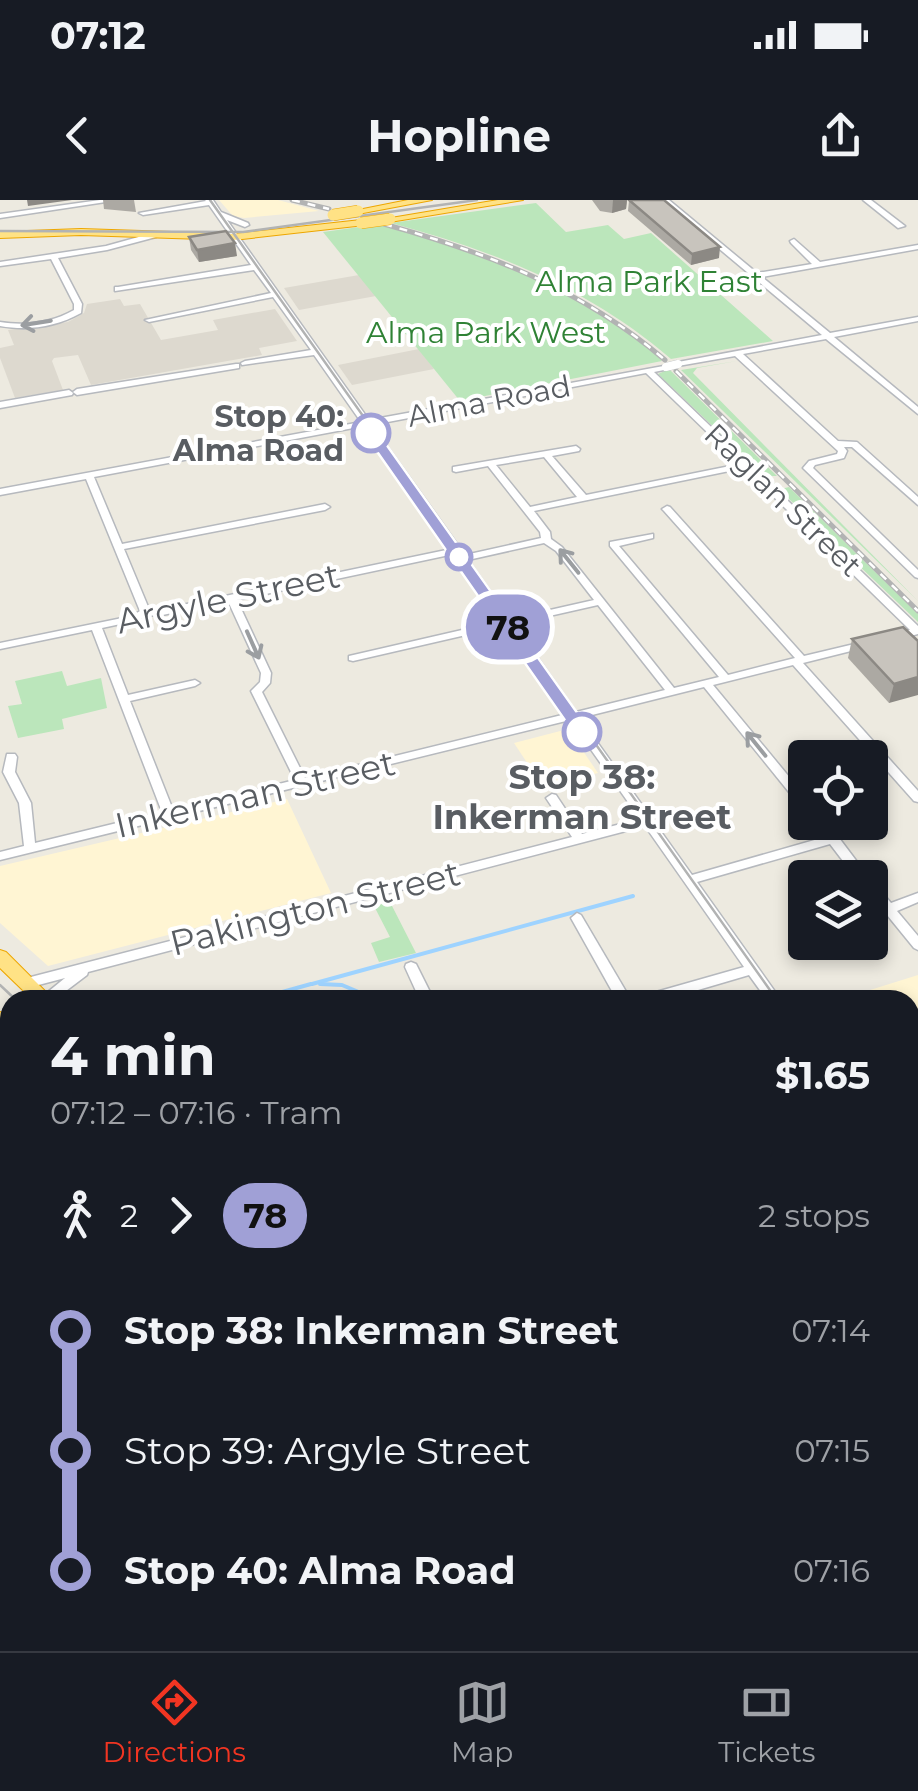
<!DOCTYPE html>
<html lang="en">
<head>
<meta charset="utf-8">
<style>
  :root { --surface:#171b24; --page:#242831; --text:#f1f3f6; --muted:#9ea1a6; --line:#363941; --accent:#f13522 }
  body { margin:0; font-family:Montserrat,sans-serif; background:var(--page); color:var(--text); height:100vh; display:flex; flex-direction:column; font-size:38px; white-space:nowrap }
  * { box-sizing:border-box; margin:0 }
  p { font-size:32px; color:var(--muted) }
  .icon { flex:none; width:55px; height:55px; fill:none; stroke:currentColor; stroke-width:2; stroke-linecap:round; stroke-linejoin:round }
  .map { position:relative; flex:1; overflow:hidden }
  .sheet { position:absolute; left:0px; top:790px; width:920px; height:662px; display:flex; flex-direction:column; background:var(--surface); border-radius:30px 30px 0 0; box-shadow:0 5px 15px #0003 }
  .sheet>* { flex:none }
  .badge { padding:0 20px; border-radius:32px; font-size:35px; line-height:65px }
  .fabs { position:absolute; left:788px; top:540px; display:grid; gap:20px }
  .fabs a { display:grid; place-items:center; width:100px; height:100px; border-radius:10px; background:var(--surface); box-shadow:0 5px 15px #0003; font-size:50px }
  .map>.badge { position:absolute; translate:-50% -50%; box-shadow:0 0 0 5px #fff }
  .legs { display:flex; align-items:center; gap:15px; height:110px; padding:0 50px; font-size:32px }
  .legs p { margin-inline-start:auto }
  .headline { display:flex; align-items:center; justify-content:space-between; height:170px; padding:0 50px }
  h1 { font-size:55px; font-weight:700; line-height:75px }
  ul { padding:0 50px; list-style:none }
  li { display:flex; align-items:center; gap:35px; height:120px; font-size:38px }
  li i { display:grid; place-items:center; width:15px; height:100%; margin:0 12px; background:currentColor }
  li i::after { content:''; width:25px; height:25px; margin:-12px; border:8px solid; border-radius:50%; background:var(--surface) }
  li p { margin-inline-start:auto }
  li:first-child i { background:linear-gradient(#0000 50%,currentColor 0) }
  li:last-child i { background:linear-gradient(currentColor 50%,#0000 0) }
  .status { display:flex; justify-content:space-between; align-items:center; height:70px; padding:0 50px; background:var(--surface); direction:ltr }
  .status svg { height:28px; fill:currentColor }
  header { display:flex; justify-content:space-between; align-items:center; height:130px; padding:0 50px; background:var(--surface); font-size:45px; font-weight:700 }
  .tabs { display:flex; justify-content:space-around; align-items:center; height:140px; border-top:2px solid var(--line); background:var(--surface); font-size:28px; color:var(--muted) }
  .tabs a { display:grid; justify-items:center; gap:5px }
  .tabs .current { color:var(--accent) }
  .map>svg:first-child { display:block }
</style>
</head>
<body>
<div class="status"><b>07:12</b><svg viewBox="0 0 49 12"><path d="M0 12V9h3v3zM5 12V6h3v6zM10 12V3h3v9zM15 12V0h3v12zM26 1h20v11H26zM47 4h2v5h-2z"/></svg></div>
<header><svg class="icon" aria-label="back" viewBox="0 0 24 24"><path d="M15 5l-7 7 7 7"/></svg>Hopline<svg class="icon" aria-label="share" viewBox="0 0 24 24"><path d="M12 15V3M7 8l5-5 5 5M5 13v7h14v-7"/></svg></header>
<div class="map">
<svg width="918" height="1451" viewBox="0 0 918 1451">
  <rect width="100%" height="100%" fill="#edeae0"/>
  <g fill="#fff5d3">
    <path d="M 219,0 L 278,0 L 319,11 L 244,18 L 233,16 Z"/>
    <path d="M 568,529 L 598,573 L 543,587 L 514,543 Z"/>
    <path d="M 287,599 L 331,693 L 48,766 L 0,723 L 0,666 Z"/>
    <path d="M 918,775 L 918,837 L 910,840 L 910,800 L 873,800 L 867,791 Z"/>
  </g>
  <g fill="#ddd9cf">
    <path d="M 359,75 L 376,96 L 299,110 L 284,88 Z"/>
    <path d="M 120,99 L 124,106 L 140,104 L 161,140 L 218,130 L 213,120 L 275,109 L 297,141 L 259,148 L 262,155 L 91,185 L 78,155 L 54,158 L 52,161 L 63,190 L 15,198 L 0,158 L 0,148 L 14,145 L 8,130 L 68,122 L 84,113 L 87,104 Z"/>
    <path d="M 419,149 L 434,169 L 352,185 L 338,165 Z"/>
    <path d="M 910,1028 L 918,1040 L 918,1330 L 910,1325 Z"/>
  </g>
  <g fill="#bbe6bb">
    <path d="M 536,3 L 566,32 L 608,25 L 624,39 L 651,33 L 773,141 L 671,159 C 589,88 494,51 391,23 Z"/>
    <path d="M 381,24 C 480,51 588,85 662,161 L 460,201 L 323,32 Z"/>
    <path d="M 737,161 L 697,168 L 693,173 L 918,401 L 681,170 Z"/>
    <path d="M 669,169 L 777,276 L 767,276 L 781,289 L 789,287 L 918,414 L 918,422 L 658,174 Z"/>
    <path d="M 62,471 L 67,486 L 101,478 L 107,508 L 62,519 L 64,529 L 18,538 L 8,506 L 22,504 L 15,481 Z"/>
    <path d="M 390,702 L 416,753 L 379,762 L 371,743 L 390,737 L 374,706 Z"/>
  </g>
  <g fill="none" stroke-linecap="round" stroke-linejoin="round">
    <g stroke="#9ed3ff" stroke-width="4">
      <path d="M 312,784 L 633,696"/>
      <path d="M 320,784 L 342,785 L 368,796"/>
      <path d="M 253,800 L 311,784"/>
      <path d="M 0,869 L 7,867"/>
    </g>
    <g stroke="#b6b9be" stroke-width="3">
      <g id="minor">
        <path d="M 100,0 L 119,0 L 0,18 L 0,14 Z"/>
        <path d="M 205,0 L 213,0 L 221,12 L 248,23 L 249,25 L 245,27 L 227,20 L 369,220 L 669,165 L 669,169 L 654,172 L 918,426 L 918,434 L 896,440 L 892,439 L 892,435 L 910,430 L 744,268 L 534,311 L 550,332 L 551,339 L 562,347 L 674,488 L 719,477 L 610,346 L 610,342 L 653,334 L 653,338 L 619,346 L 728,475 L 795,458 L 664,311 L 662,309 L 667,306 L 670,307 L 804,456 L 867,441 L 872,444 L 871,446 L 803,463 L 918,591 L 918,602 L 914,601 L 793,465 L 713,485 L 805,596 L 805,608 L 801,607 L 704,487 L 580,518 L 692,675 L 825,637 L 814,622 L 827,622 L 867,675 L 869,678 L 856,678 L 830,644 L 697,682 L 781,800 L 767,800 L 749,775 L 664,800 L 640,800 L 642,796 L 744,767 L 645,626 L 88,772 L 87,775 L 54,800 L 38,800 L 65,778 L 27,788 L 22,786 L 21,783 L 22,780 L 27,778 L 572,637 L 546,598 L 552,594 L 556,595 L 582,634 L 640,619 L 570,520 L 0,660 L 0,652 L 24,646 L 19,603 L 3,572 L 7,554 L 15,554 L 17,557 L 15,572 L 31,603 L 35,643 L 162,612 L 92,430 L 0,449 L 0,443 L 132,416 L 140,411 L 86,279 L 0,295 L 0,289 L 361,222 L 314,155 L 242,165 L 241,163 L 245,161 L 311,150 L 273,97 L 149,122 L 145,120 L 271,93 L 254,70 L 115,91 L 115,87 L 118,87 L 251,65 L 209,5 L 143,15 L 139,13 L 206,1 ZM 646,173 L 740,264 L 586,295 L 552,256 L 579,251 L 580,249 L 576,246 L 453,267 L 453,271 L 456,272 L 488,266 L 540,332 L 541,338 L 465,355 L 372,225 ZM 364,226 L 451,349 L 158,410 L 149,409 L 124,349 L 325,310 L 330,307 L 325,304 L 122,344 L 94,277 ZM 544,257 L 577,297 L 530,307 L 496,265 ZM 544,343 L 556,351 L 594,400 L 510,419 L 468,360 ZM 454,354 L 501,421 L 349,456 L 349,460 L 353,461 L 505,426 L 566,514 L 305,578 L 262,492 L 270,483 L 271,473 L 237,400 ZM 228,401 L 261,473 L 260,482 L 251,491 L 295,580 L 173,610 L 130,501 L 195,486 L 200,483 L 195,480 L 128,495 L 102,428 L 139,420 L 147,415 L 158,416 ZM 598,405 L 665,490 L 576,512 L 514,424 Z"/>
        <path d="M 661,0 L 669,0 L 757,73 L 812,64 L 791,43 L 790,41 L 794,39 L 820,62 L 918,45 L 918,49 L 762,77 L 830,133 L 918,117 L 918,121 L 834,137 L 918,207 L 918,214 L 826,139 L 743,154 L 838,241 L 857,242 L 918,297 L 918,305 L 852,247 L 844,247 L 847,251 L 844,258 L 815,265 L 813,268 L 918,370 L 918,378 L 915,377 L 803,268 L 809,261 L 837,254 L 838,251 L 735,156 L 678,166 L 674,164 L 678,162 L 822,135 Z"/>
        <path d="M 863,0 L 871,0 L 905,26 L 898,28 Z"/>
        <path d="M 153,33 L 157,35 L 156,37 L 107,50 L 58,58 L 82,104 L 81,113 C 56,127 28,131 0,126 L 0,122 C 26,126 51,123 74,110 L 74,104 L 51,59 L 0,66 L 0,62 L 106,46 Z"/>
        <path d="M 236,164 L 239,164 L 239,168 L 77,195 L 73,192 L 77,189 Z"/>
        <path d="M 69,190 L 73,193 L 72,195 L 0,208 L 0,202 Z"/>
        <path d="M 870,682 L 874,683 L 891,703 L 918,693 L 918,702 L 897,711 L 918,736 L 918,750 L 914,748 L 870,694 Z"/>
        <path d="M 577,713 L 581,715 L 631,800 L 617,800 L 571,718 Z"/>
        <path d="M 411,762 L 416,764 L 434,800 L 420,800 L 405,767 L 406,764 Z"/>
        <path d="M 10,919 L 10,931 L 0,934 L 0,922 Z"/>
        <path d="M 910,991 C 918,995 918,1005 918,1015 C 907,1011 910,1001 910,991 Z"/>
        <path d="M 10,1255 L 10,1275 L 0,1282 L 0,1262 Z"/>
        <path d="M 10,1410 L 10,1432 L 0,1439 L 0,1417 Z"/>
        <path d="M 220,1442 L 241,1442 L 236,1451 L 216,1451 Z"/>
        <path d="M 584,1442 L 603,1442 L 599,1451 L 580,1451 Z"/>
      </g>
    </g>
    <g stroke="#f7ca4e" stroke-width="3">
      <g id="major">
        <path d="M 918,847 L 918,860 L 910,862 L 910,849 Z"/>
        <path d="M 10,1136 L 10,1154 L 0,1157 L 0,1139 Z"/>
        <path d="M 910,1345 L 918,1348 L 918,1370 L 910,1367 Z"/>
        <path d="M 910,1431 L 918,1435 L 918,1451 L 905,1451 L 899,1442 L 910,1442 Z"/>
      </g>
    </g>
    <g stroke="#eda600" stroke-width="2">
      <g id="highway">
        <path d="M 408,0 L 432,0 L 358,14 L 353,11 Z"/>
        <path d="M 498,0 L 523,0 L 390,22 L 385,19 Z"/>
        <path d="M 361,20 L 366,23 L 365,25 L 233,40 L 81,35 L 0,38 L 0,32 L 81,29 L 233,34 Z"/>
        <path d="M 0,750 L 6,752 L 54,800 L 33,800 L 0,768 Z"/>
        <path d="M 0,812 L 10,817 L 10,836 L 0,831 Z"/>
        <path d="M 910,1371 L 918,1374 L 918,1400 L 910,1397 Z"/>
        <path d="M 910,1403 L 918,1406 L 918,1432 L 910,1429 Z"/>
      </g>
    </g>
    <use href="#minor" fill="#fff" fill-rule="evenodd"/>
    <use href="#major" fill="#fff1a3" fill-rule="evenodd"/>
    <use href="#highway" fill="#ffe285" fill-rule="evenodd"/>
    <g stroke="#b2b3b3" stroke-width="2.5">
      <path d="M 210,0 L 777,800"/>
      <path d="M 0,31 L 243,32 L 477,0"/>
      <path d="M 0,785 L 16,800"/>
      <path d="M 910,859 L 918,856"/>
    </g>
    <g stroke="#b2b3b3" stroke-width="4">
      <path d="M 910,1001 L 918,1012"/>
      <path d="M 0,1145 L 10,1141"/>
      <path d="M 910,1403 L 918,1408"/>
    </g>
    <g stroke="#b2b3b3" stroke-width="5">
      <g id="rail">
        <path d="M 292,0 L 329,9"/>
        <path d="M 384,24 C 488,53 582,89 665,160"/>
        <path d="M 676,171 L 918,411"/>
      </g>
    </g>
    <use href="#rail" stroke="#fff" stroke-width="2.5" stroke-dasharray="8" stroke-linecap="butt"/>
    <g stroke="#b6b9be" stroke-width="9" stroke-linecap="butt">
      <path id="minor-bridge" d="M 666,167 L 678,164"/>
    </g>
    <g stroke="#eda600" stroke-width="12" stroke-linecap="butt">
      <g id="highway-bridge">
        <path d="M 333,15 L 358,11"/>
        <path d="M 361,23 L 390,19"/>
      </g>
    </g>
    <use href="#minor-bridge" stroke="#fff" stroke-width="8"/>
    <use href="#highway-bridge" stroke="#ffe285" stroke-width="11"/>
  </g>
  <g fill="#aca9a3">
    <path d="M 103,0 L 134,0 L 136,12 L 104,9 Z"/>
    <path d="M 592,0 L 627,0 L 626,9 L 612,13 L 600,11 Z"/>
    <path d="M 629,0 L 719,58 L 691,65 L 628,11 Z"/>
    <path d="M 189,37 L 237,56 L 199,62 L 191,50 Z"/>
    <path d="M 852,439 L 918,441 L 889,503 L 848,458 Z"/>
  </g>
  <g fill="#8c8984">
    <path d="M 27,0 L 72,0 L 28,6 Z"/>
    <path d="M 613,0 L 627,0 L 626,9 L 612,13 Z"/>
    <path d="M 235,43 L 237,56 L 199,62 L 197,50 Z"/>
    <path d="M 720,47 L 719,58 L 691,65 L 692,54 Z"/>
    <path d="M 918,477 L 918,495 L 889,503 L 894,484 Z"/>
  </g>
  <g fill="#c8c4bd" stroke="#8c8984" stroke-width="2.5">
    <path d="M 629,0 L 664,0 L 720,47 L 692,54 Z"/>
    <path d="M 226,31 L 235,43 L 197,50 L 189,37 Z"/>
    <path d="M 903,427 L 918,441 L 918,477 L 894,484 L 852,439 Z"/>
    <path d="M 917,1246 L 918,1280 L 912,1293 L 910,1292 L 910,1258 Z"/>
  </g>
  <defs><path id="oneway-shaft" d="M-6 0H5M1.5-3L5.5 0L1.5 3" fill="none" stroke-width="1.6" stroke-linecap="round" stroke-linejoin="round" transform="scale(2.5)"/></defs>
  <g stroke="#9b9ea1">
    <use href="#oneway-shaft" transform="translate(36 123) rotate(171)"/>
    <use href="#oneway-shaft" transform="translate(569 361) rotate(-129)"/>
    <use href="#oneway-shaft" transform="translate(253 445) rotate(66)"/>
    <use href="#oneway-shaft" transform="translate(756 544) rotate(-129)"/>
  </g>
  <path fill="#a0a0d6" stroke="#fff" stroke-width="2.5" d="M 371,229 L 376,230 L 588,528 L 588,536 L 576,536 L 364,233 Z"/>
  <g fill="#fff" stroke="#a0a0d6" stroke-width="5">
    <circle cx="371" cy="233" r="18"/>
    <circle cx="459" cy="357" r="12"/>
    <circle cx="582" cy="532" r="18"/>
  </g>
  <g text-anchor="middle" dominant-baseline="central" stroke-width="8" stroke-linejoin="round" paint-order="stroke">
    <g font-size="30" fill="#2f8235" stroke="#fff">
      <text x="649" y="81">Alma Park East</text>
      <text x="486" y="132">Alma Park West</text>
    </g>
    <g font-size="30" fill="#595d62" stroke="#fff">
      <text transform="translate(489 201) rotate(-11)">Alma Road</text>
      <text transform="translate(783 300) rotate(44)">Raglan Street</text>
    </g>
    <g font-size="30" font-weight="bold" fill="#595d62" stroke="#fff" text-anchor="end">
      <text x="344" y="216">Stop 40:<tspan x="344" dy="34">Alma Road</tspan></text>
    </g>
    <g font-size="35" fill="#595d62" stroke="#fff">
      <text transform="translate(228 398) rotate(-12)">Argyle Street</text>
      <text transform="translate(255 594) rotate(-13)">Inkerman Street</text>
      <text transform="translate(315 708) rotate(-14)">Pakington Street</text>
    </g>
    <g font-size="35" font-weight="bold" fill="#595d62" stroke="#fff">
      <text x="582" y="576">Stop 38:<tspan x="582" dy="40">Inkerman Street</tspan></text>
    </g>
  </g>
</svg>
<div class="fabs">
<a><svg class="icon" aria-label="locate" viewBox="0 0 24 24"><circle cx="12" cy="12" r="6"/><path d="M12 2v4M12 18v4M2 12h4M18 12h4"/></svg></a>
<a><svg class="icon" aria-label="layers" viewBox="0 0 24 24"><path d="M12 4l9 5-9 5-9-5zM3 14l9 5 9-5"/></svg></a>
</div>
<b class="badge" style="left:508px;top:427px;background:#a0a0d6;color:#111">78</b>
<section class="sheet">
<div class="headline"><div><h1>4 min</h1><p>07:12 – 07:16 · Tram</p></div><b>$1.65</b></div>
<div class="legs"><svg class="icon" aria-label="walk" viewBox="0 0 24 24"><circle cx="13" cy="4" r="2"/><path d="M13 8l-2 6 4 7M11 14l-3 7M7 12l3-4h3l4 4"/></svg>2<svg class="icon" aria-label="forward" viewBox="0 0 24 24"><path d="M9 5l7 7-7 7"/></svg><b class="badge" style="background:#a0a0d6;color:#111">78</b><p>2 stops</p></div>
<ul>
<li><i style="color:#a0a0d6"></i><b>Stop 38: Inkerman Street</b><p>07:14</p></li>
<li><i style="color:#a0a0d6"></i><span>Stop 39: Argyle Street</span><p>07:15</p></li>
<li><i style="color:#a0a0d6"></i><b>Stop 40: Alma Road</b><p>07:16</p></li>
</ul>
</section>
</div>
<nav class="tabs">
<a class="current"><svg class="icon" aria-label="directions" viewBox="0 0 24 24"><path d="M12 3l9 9-9 9-9-9zM9 14v-3h6M13 9l2 2-2 2"/></svg>Directions</a>
<a><svg class="icon" aria-label="map" viewBox="0 0 24 24"><path d="M3 6l6-2 6 2 6-2v14l-6 2-6-2-6 2zM9 4v14M15 6v14"/></svg>Map</a>
<a><svg class="icon" aria-label="tickets" viewBox="0 0 24 24"><path d="M3 7h18v10H3zM15 7v10"/></svg>Tickets</a>
</nav>
</body>
</html>
